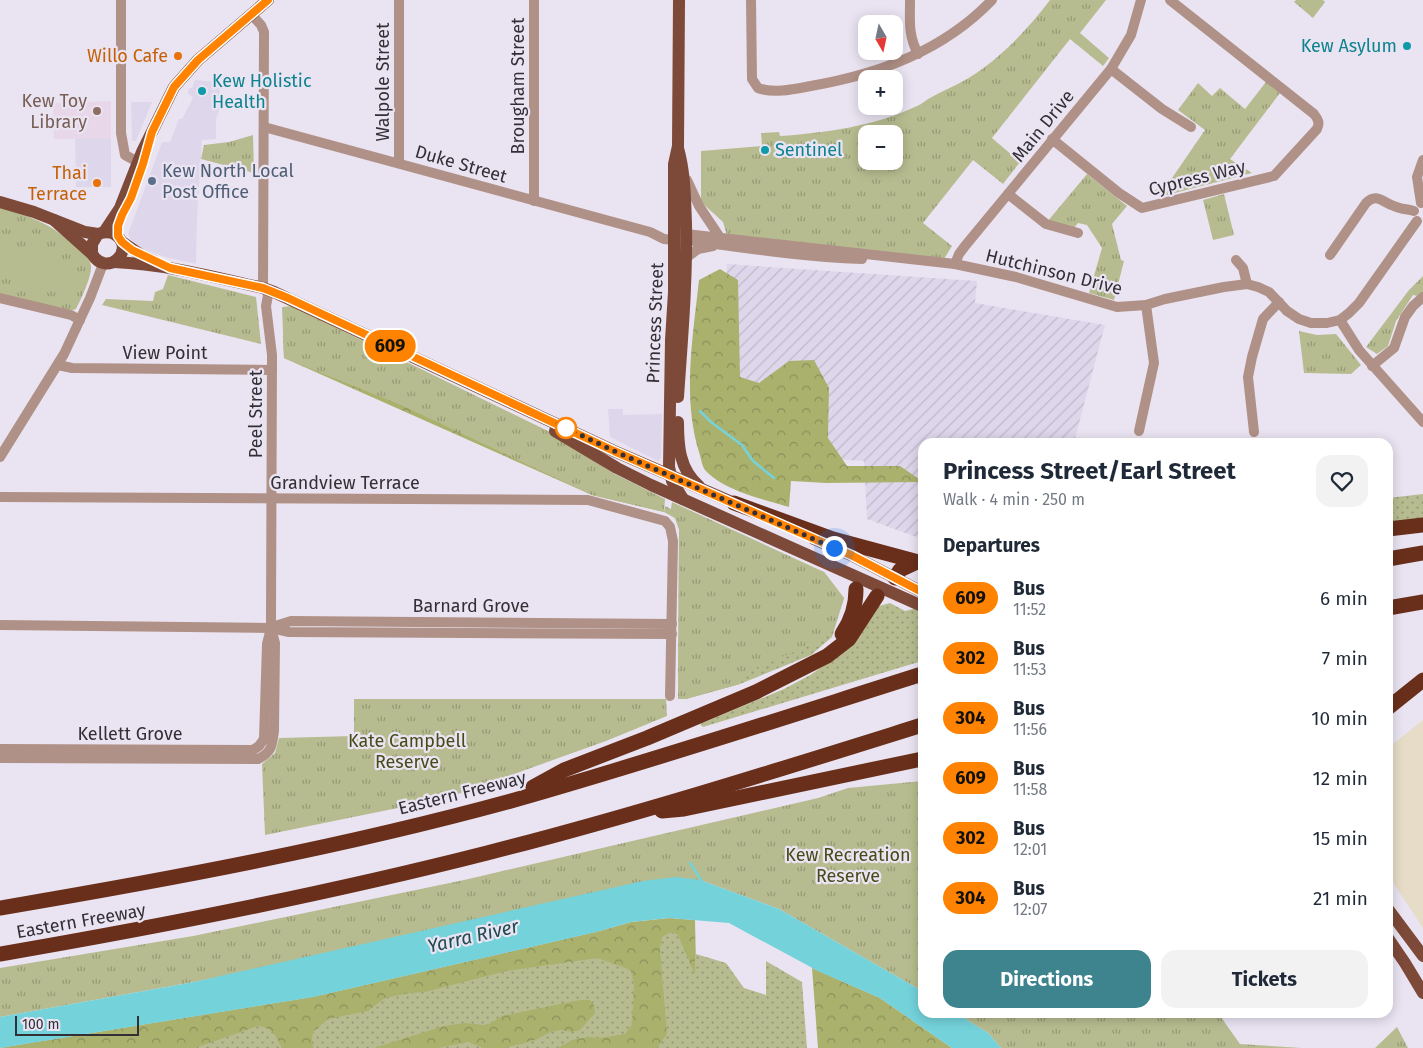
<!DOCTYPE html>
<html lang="en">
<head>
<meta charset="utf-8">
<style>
  :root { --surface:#fff; --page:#f2f2f3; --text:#1f2937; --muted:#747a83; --accent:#3e848e }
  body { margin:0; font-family:"Fira Sans",sans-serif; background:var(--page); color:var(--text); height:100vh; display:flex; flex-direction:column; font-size:19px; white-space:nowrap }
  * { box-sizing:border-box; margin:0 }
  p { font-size:16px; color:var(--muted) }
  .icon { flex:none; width:28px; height:28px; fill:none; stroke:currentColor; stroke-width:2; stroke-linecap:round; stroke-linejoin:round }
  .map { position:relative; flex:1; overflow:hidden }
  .drawer { position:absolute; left:918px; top:438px; width:475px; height:580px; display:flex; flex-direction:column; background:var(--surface); border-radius:15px; box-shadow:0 2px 12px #0003 }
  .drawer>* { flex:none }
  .badge { padding:0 10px; border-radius:16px; font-size:18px; line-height:32px }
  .needle { width:32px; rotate:171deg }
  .tools { position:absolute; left:858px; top:15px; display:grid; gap:10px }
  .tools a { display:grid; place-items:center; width:45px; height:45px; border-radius:10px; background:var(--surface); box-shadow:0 2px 12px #0003; font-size:25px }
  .scale { position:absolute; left:15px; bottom:12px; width:124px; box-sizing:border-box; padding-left:5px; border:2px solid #323036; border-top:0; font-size:14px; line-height:18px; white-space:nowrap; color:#323036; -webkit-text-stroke:4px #eae4f2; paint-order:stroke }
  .you { position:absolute; width:25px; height:25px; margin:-12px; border:4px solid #fff; border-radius:50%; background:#1a73e8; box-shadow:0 0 0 8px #1a73e833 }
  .map>.badge { position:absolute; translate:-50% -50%; box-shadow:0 0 0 2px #fff }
  h2 { padding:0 25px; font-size:19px; line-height:45px }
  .round { display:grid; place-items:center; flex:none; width:52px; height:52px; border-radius:15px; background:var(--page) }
  .headline { display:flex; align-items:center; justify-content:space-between; height:85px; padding:0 25px }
  h1 { font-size:24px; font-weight:700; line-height:38px }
  .action { display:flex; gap:10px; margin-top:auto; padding:10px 25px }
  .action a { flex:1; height:58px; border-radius:15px; background:var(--accent); color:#fff; font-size:20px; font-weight:700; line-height:58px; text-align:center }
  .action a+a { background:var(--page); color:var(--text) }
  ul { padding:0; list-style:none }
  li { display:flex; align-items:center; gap:15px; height:60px; padding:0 25px }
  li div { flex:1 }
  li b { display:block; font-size:19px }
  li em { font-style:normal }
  li .badge { min-width:55px; font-weight:700; text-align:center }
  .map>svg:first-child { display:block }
</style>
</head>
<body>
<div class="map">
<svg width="1423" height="1048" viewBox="0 0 1423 1048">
  <defs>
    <pattern id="industrial-furrows" width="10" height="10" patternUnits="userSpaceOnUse" patternTransform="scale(1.25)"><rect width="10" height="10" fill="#ded7eb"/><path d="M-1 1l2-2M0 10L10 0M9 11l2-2" fill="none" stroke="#bfb9ca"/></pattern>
    <pattern id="grass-dots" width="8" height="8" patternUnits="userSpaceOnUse" patternTransform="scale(1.25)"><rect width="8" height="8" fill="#b7bc90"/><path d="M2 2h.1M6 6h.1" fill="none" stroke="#959976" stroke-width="1.8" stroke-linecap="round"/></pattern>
    <pattern id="forest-crowns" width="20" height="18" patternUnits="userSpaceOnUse" patternTransform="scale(1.25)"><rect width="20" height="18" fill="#aab16d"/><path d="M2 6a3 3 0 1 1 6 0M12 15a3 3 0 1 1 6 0" fill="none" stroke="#8b905a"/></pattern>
    <pattern id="park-tufts" width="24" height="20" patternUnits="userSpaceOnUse" patternTransform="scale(1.25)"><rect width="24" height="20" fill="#b7bc90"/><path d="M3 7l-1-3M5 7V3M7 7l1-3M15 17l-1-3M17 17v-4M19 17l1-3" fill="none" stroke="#959976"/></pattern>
  </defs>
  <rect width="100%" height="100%" fill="#eae4f2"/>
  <g fill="#ded7eb">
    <path d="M 195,80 L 220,82 L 219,111 L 216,119 L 216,139 L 202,140 L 197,219 L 196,264 L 165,257 L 141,248 L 131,240 L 128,234 L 162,142 L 170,142 L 179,119 L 182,119 L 191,102 L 193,97 L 188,94 L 189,88 L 192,88 Z"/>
    <path d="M 131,102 L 152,102 L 136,141 L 132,141 Z"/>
    <path d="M 75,139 L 111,139 L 111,187 L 76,187 Z"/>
    <path d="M 608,409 L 623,409 L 623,415 L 662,414 L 661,458 L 658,461 L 610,437 Z"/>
  </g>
  <path fill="url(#industrial-furrows)" d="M 727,264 L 977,281 L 975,303 L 1105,325 L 1074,442 L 922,442 L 922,539 L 867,519 L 864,461 L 720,452 Z"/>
  <path fill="#e8d7e9" d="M 111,101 L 111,139 L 54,139 L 53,103 Z"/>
  <path fill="#e6dcc7" d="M 1423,720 L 1423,928 L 1388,875 L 1388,748 Z"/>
  <g fill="url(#grass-dots)">
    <path d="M 1423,494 L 1423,518 L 1388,522 L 1388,498 Z"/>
    <path d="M 665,506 L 671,509 L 681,518 L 824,572 L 844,598 L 832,637 L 811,655 L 740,684 L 686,699 L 678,699 L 679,529 L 675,518 L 664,512 Z"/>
    <path d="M 890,603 L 905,611 L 922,607 L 922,661 L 703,727 L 700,724 L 784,689 L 812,674 L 850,646 L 879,606 Z"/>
    <path d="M 695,920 L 696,954 L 726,963 L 744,988 L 766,995 L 766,961 L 802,982 L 807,1048 L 0,1048 L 313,997 L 596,932 Z"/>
  </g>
  <g fill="url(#forest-crowns)">
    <path d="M 720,269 L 738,280 L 740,377 L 759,383 L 789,361 L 814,360 L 829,388 L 828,438 L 847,466 L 900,466 L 922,481 L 922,482 L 826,483 L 791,481 L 789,507 C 763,499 724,491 705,470 C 702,466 701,458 699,452 C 682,397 693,336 699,280 Z"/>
    <path d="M 283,335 L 664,512 L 592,495 L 284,358 Z"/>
    <path d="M 669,918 L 695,920 L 695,975 L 678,935 L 671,932 L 662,937 L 660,949 L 667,1034 L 657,1048 L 558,1048 L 572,1040 L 588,1037 L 600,1038 L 625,1034 L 632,1024 L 634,985 L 631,971 C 621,965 609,963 598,958 L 506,971 L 425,992 L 410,993 L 385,998 L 368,1011 L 328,1019 L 313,1032 L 312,1039 L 313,1048 L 282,1048 C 275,1035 273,1028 258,1026 L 195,1048 L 0,1048 L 313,997 L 596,932 L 631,922 Z"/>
    <path d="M 812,968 L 880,998 L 952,1048 L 818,1048 Z"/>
    <path d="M 580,1000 L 590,1000 L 594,1005 L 595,1013 L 580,1030 L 572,1032 L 561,1030 L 551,1032 L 535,1040 L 505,1048 L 483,1048 L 468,1042 L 439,1048 L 374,1048 L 444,1026 L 465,1023 L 484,1025 L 491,1023 L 502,1016 Z"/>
  </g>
  <g fill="url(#park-tufts)" fill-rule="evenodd">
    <path d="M 1050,0 L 1106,0 L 1080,33 L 1109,58 L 1103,66 L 1070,39 L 992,138 L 1020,162 L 1003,184 L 973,160 L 923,223 L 952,246 L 944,259 L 727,236 L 723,222 L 701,202 L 701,151 L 762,146 L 761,133 L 779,132 L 780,136 C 825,133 875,126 917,106 C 922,104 926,100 930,98 C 942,91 955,86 967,79 C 999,60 1028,29 1050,0 ZM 866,134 L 894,134 L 894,161 L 866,161 Z"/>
    <path d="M 1296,0 L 1323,0 L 1325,2 L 1313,18 L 1294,2 Z"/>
    <path d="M 1269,78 L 1283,89 L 1230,159 L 1252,173 L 1163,196 L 1149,195 L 1172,178 L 1205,130 L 1178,110 L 1198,83 L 1212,96 L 1220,88 L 1245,109 Z"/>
    <path d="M 253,135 L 254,173 L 201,159 L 204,145 L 229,142 Z"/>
    <path d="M 1087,174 L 1127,206 L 1112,224 L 1121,260 L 1124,261 L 1114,300 L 1089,293 L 1102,248 L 1087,225 L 1078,223 L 1074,228 L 1047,222 Z"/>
    <path d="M 1224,194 L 1234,235 L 1213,240 L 1203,200 Z"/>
    <path d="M 0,207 C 31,217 53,224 77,248 C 83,253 90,258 91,266 C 92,276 81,300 76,309 L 70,311 L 0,295 Z"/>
    <path d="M 168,275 L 256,297 L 261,344 L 102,305 L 106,299 L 153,301 L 155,292 L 163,289 Z"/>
    <path d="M 1423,276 L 1423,293 L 1418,296 L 1413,295 L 1396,321 L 1388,346 L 1377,354 L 1366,347 L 1409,290 Z"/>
    <path d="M 292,306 L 548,431 L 613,473 L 665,499 L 664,512 L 592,495 L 401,405 L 284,358 L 282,307 Z"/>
    <path d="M 1299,331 L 1317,335 L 1336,334 L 1361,365 L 1351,374 L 1304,373 Z"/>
    <path d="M 672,502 L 824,572 L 844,598 L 836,622 L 820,641 L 746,672 L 740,684 L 686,699 L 678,699 L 679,529 L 675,518 L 670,515 Z"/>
    <path d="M 354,699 L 666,699 L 667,716 L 606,741 L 447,798 L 265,835 L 262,764 L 275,753 L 279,738 L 354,736 Z"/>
    <path d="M 922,781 L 922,991 L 779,909 L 700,880 L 194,982 L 0,1017 L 0,968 L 193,936 L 464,880 L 818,798 L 848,788 Z"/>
    <path d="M 956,1013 L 1218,1013 L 1240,1044 L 1302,1048 L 1001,1048 L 988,1033 Z"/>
    <path d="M 1397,1027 L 1408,1048 L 1375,1048 Z"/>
  </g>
  <path fill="#b7bc90" d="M 0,248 L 55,257 L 69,267 L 75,288 L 65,290 L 0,277 Z"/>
  <path fill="#74d2db" d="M 676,877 L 700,880 L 779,909 L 922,991 L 922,1012 L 956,1013 L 988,1033 L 1001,1048 L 952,1048 L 880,998 L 818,971 L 729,923 L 669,918 L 631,922 L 596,932 L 313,997 L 0,1048 L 0,1017 L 194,982 L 643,881 Z"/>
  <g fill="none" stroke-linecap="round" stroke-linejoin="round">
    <g stroke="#74d2db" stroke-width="2.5">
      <path d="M 700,411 L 711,422 L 742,445 L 753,461 L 774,478"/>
      <path d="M 690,863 L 703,883"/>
    </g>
    <g stroke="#b09187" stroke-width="10">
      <path d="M 121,0 L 121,133 L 125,155 L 138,162"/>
      <path d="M 751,0 L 752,79 L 758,88 C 773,94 795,89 811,86 C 879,74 943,51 992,0"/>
      <path d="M 910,0 C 910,21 908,35 918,54"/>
      <path d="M 251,14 L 261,25 L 264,32 L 263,288"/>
      <path d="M 1111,69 L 1162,109 L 1191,127"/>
      <path d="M 264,127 L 650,232 L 664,239 L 674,240"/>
      <path d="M 1052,139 L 1119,193 L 1142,208 L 1274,176 L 1317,129 C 1320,123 1318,119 1314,114 L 1170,0"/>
      <path d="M 399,163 L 399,0"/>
      <path d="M 687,180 L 699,206 L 719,236"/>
      <path d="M 1008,194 L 1046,224 L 1078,233"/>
      <path d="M 534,201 L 534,0"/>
      <path d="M 1421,203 L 1417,177 L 1423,160"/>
      <path d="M 686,234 L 955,264 L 1016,277 L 1117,307 L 1146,305 L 1165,299 L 1224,287 L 1247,284 L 1258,287 L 1269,292 L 1287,311 L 1299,319 L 1311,323 L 1327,323 L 1340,320 L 1349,313 L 1359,303 L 1417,221"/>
      <path d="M 687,240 C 745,248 803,257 862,259"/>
      <path d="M 1330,255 L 1366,203 C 1377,192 1383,203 1394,206 C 1400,209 1407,209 1414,211"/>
      <path d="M 686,258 L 698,249 L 713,246"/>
      <path d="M 1236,260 L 1243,268 L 1247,284"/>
      <path d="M 955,264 L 959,254 L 965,246 L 1111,69 L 1131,35 L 1141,0"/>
      <path d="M 0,298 L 71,315 L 80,320"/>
      <path d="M 1340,320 L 1359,350 L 1423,422"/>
      <path d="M 58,365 L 72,368 L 272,370"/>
      <path d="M 1372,366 L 1394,348 L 1405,317 L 1413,306 L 1423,297"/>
      <path d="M 1139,431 L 1154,363 L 1146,305"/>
      <path d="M 1254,432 L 1248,377 L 1252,357 L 1263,319 L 1279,302"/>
      <path d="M 0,457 L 64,354 L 90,298 L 103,264"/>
      <path d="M 0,497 L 588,500 L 665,521 L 670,527 L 673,541 L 670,696"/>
      <path d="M 0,625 L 271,628 L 289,632 L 672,634"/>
      <path d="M 272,627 L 291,621 L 672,624"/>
      <path d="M 0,749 L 253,750 L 259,746 L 264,739 L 267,644 L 271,628 L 271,617 L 272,355 L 266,306 L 269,290"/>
      <path d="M 0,758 L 258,759 C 272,752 272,746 274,731 L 275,643 L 271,628"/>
    </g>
    <g stroke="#7d4938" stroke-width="12">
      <path d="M 679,0 L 678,146 L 674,164 L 674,292 L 671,340 L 669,467 L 672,481 L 683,499"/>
      <path d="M 678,148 C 685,173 685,198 686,224 C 687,282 682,339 678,397"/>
      <path d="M 0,202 L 34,212 L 85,232 L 98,234"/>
      <path d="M 54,220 L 92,254 C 107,278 135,251 117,236 C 112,231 104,232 98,234 L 92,244 L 92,254"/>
      <path d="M 104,232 L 120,208 L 142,152 L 174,87 L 198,60 L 268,0"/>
      <path d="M 122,242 L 141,255 L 154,261"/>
      <path d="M 114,262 C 165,264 214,277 263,288 L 274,292 L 614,451 L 741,506"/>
      <path d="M 678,422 C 678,445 679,469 699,486"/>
      <path d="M 555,431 L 617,468 L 651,485 L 922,606"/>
      <path d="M 814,539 L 851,555 L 922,592"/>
      <path d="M 1388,909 L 1423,956"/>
      <path d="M 1388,938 L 1405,963 L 1423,993"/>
    </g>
    <g stroke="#692f1b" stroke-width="15">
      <path d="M 734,503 L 833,539 L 922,563"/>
      <path d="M 1388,529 L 1423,525"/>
      <path d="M 1388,559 L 1423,553"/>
      <path d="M 895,578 L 900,570 L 917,562"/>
      <path d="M 1388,608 L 1423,602"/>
      <path d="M 842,634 C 851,621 856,606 856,589"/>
      <path d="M 1388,708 L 1423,680"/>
      <path d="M 533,787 L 564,770 L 647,738 L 756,692 L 827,656 L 849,639 L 877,596"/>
      <path d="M 662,811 L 684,809 L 922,759"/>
      <path d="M 0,908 C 171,879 343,847 511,801 C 649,762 786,717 922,674"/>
      <path d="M 0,954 C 163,926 326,894 487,853 C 633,816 778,770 922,725"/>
    </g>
  </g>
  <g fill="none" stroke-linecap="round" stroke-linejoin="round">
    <g stroke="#fff" stroke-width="11">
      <path id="line" d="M 268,0 L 198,60 L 174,87 L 152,132 L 143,164 L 131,198 L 122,215 L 118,226 L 118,236 L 122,242 L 132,250 L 170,268 L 263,288 L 288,298 L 614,451 L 851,555 L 922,592"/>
    </g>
    <use href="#line" stroke="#ff8200" stroke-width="8"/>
    <path stroke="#323036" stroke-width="5" stroke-dasharray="0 9" d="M 566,428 L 558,424 L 614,451 L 834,548"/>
  </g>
  <g fill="#0f9aa8" stroke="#eae4f2" stroke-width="2">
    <circle cx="1407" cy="46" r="5"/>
    <circle cx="202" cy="91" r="5"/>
    <circle cx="765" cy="150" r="5"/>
  </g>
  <g fill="#e8710a" stroke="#eae4f2" stroke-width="2">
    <circle cx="178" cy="56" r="5"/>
    <circle cx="97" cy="183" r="5"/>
  </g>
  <circle fill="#8d6e63" stroke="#eae4f2" stroke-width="2" cx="97" cy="111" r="5"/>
  <circle fill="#5c6f8a" stroke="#eae4f2" stroke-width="2" cx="152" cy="181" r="5"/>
  <circle fill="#fff" stroke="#ff8200" stroke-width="2.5" cx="566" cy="428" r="10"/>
  <g text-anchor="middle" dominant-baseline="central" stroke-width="4.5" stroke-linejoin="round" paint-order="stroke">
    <g font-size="18" fill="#0d838f" stroke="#eae4f2" text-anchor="start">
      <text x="1397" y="46" text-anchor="end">Kew Asylum</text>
      <text x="212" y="81">Kew Holistic<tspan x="212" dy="21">Health</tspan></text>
      <text x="775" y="150">Sentinel</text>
    </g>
    <g font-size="18" fill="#c56008" stroke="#eae4f2" text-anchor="end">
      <text x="168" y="56">Willo Cafe</text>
      <text x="87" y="173">Thai<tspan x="87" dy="21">Terrace</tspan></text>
    </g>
    <g font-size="18" fill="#323036" stroke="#eae4f2">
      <text transform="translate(383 82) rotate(-90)">Walpole Street</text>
      <text transform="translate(518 86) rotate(-90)">Brougham Street</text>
      <text transform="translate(1043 126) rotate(-51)">Main Drive</text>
      <text transform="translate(461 164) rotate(16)">Duke Street</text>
      <text transform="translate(1197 178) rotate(-14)">Cypress Way</text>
      <text transform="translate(1054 272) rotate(14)">Hutchinson Drive</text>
      <text transform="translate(655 323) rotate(-88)">Princess Street</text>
      <text x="165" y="353">View Point</text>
      <text transform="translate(256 414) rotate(-90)">Peel Street</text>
      <text x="345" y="483">Grandview Terrace</text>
      <text x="471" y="606">Barnard Grove</text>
      <text x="130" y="734">Kellett Grove</text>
      <text transform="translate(462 793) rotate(-14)">Eastern Freeway</text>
      <text transform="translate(81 921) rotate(-10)">Eastern Freeway</text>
    </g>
    <g font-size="18" fill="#785e54" stroke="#eae4f2" text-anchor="end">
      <text x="87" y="101">Kew Toy<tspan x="87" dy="21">Library</tspan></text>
    </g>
    <g font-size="18" fill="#4e5e75" stroke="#eae4f2" text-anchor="start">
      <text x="162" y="171">Kew North Local<tspan x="162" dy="21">Post Office</tspan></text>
    </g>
    <g font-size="18" fill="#474b18" stroke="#eae4f2">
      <text x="407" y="741">Kate Campbell<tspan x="407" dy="21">Reserve</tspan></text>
      <text x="848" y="855">Kew Recreation<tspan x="848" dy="21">Reserve</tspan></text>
    </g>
    <g font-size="19" font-style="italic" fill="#204b50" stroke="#eae4f2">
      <text transform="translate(473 936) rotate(-13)">Yarra River</text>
    </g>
  </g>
</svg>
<div class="tools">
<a><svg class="needle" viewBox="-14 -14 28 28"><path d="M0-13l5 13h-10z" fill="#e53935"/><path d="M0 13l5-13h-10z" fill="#747a83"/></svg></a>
<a>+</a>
<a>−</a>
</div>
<div class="scale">100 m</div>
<div class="you" style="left:834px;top:548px"></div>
<b class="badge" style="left:390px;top:346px;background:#ff8200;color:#111">609</b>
<section class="drawer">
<div class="headline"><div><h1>Princess Street/Earl Street</h1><p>Walk · 4 min · 250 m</p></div><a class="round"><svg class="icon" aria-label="heart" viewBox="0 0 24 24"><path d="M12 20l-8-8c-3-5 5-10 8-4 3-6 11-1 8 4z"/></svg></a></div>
<h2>Departures</h2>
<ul>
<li><span class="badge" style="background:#ff8200;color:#111">609</span><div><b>Bus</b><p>11:52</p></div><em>6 min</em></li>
<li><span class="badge" style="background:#ff8200;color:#111">302</span><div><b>Bus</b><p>11:53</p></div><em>7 min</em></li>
<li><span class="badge" style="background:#ff8200;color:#111">304</span><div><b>Bus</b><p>11:56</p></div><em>10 min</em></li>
<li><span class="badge" style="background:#ff8200;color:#111">609</span><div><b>Bus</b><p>11:58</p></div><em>12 min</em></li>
<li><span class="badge" style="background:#ff8200;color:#111">302</span><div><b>Bus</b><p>12:01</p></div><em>15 min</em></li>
<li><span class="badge" style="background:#ff8200;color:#111">304</span><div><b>Bus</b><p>12:07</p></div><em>21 min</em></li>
</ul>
<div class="action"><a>Directions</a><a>Tickets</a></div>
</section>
</div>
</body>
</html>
